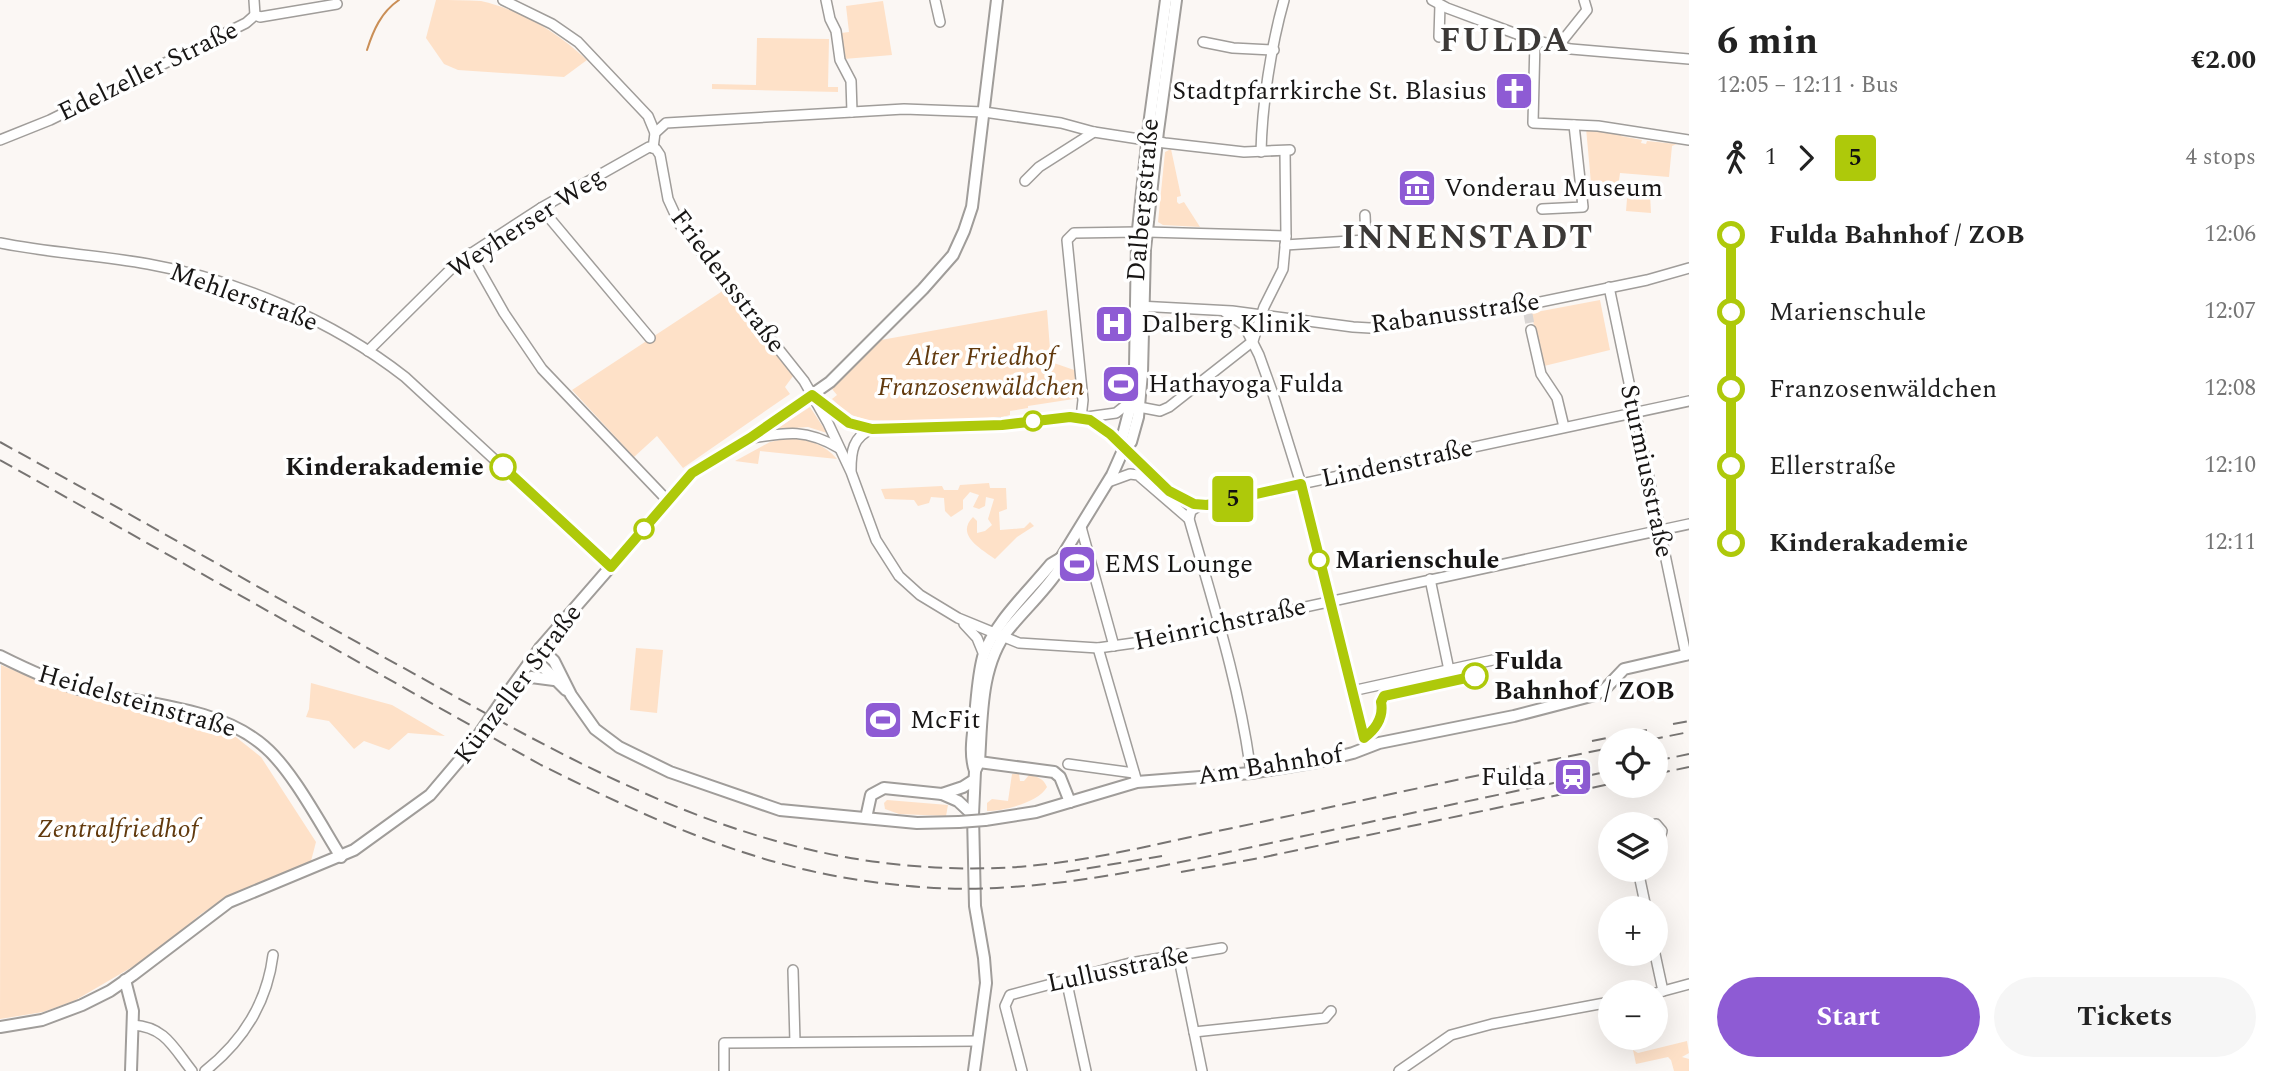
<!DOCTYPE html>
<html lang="en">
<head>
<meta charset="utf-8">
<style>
  :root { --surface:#fff; --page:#f6f6f6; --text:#222; --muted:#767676; --accent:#8e5bd4 }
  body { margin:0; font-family:Spectral,serif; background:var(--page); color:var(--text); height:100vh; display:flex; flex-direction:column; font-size:26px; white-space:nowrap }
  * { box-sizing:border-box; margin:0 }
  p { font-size:23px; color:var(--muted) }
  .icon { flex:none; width:38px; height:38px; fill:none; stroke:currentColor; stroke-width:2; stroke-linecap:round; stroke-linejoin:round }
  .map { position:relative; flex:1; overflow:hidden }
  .side { display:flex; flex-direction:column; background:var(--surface); width:595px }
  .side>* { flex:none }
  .badge { padding:0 14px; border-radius:5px; font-size:24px; line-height:46px }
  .buttons { position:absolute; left:1598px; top:728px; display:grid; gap:14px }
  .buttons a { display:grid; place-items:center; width:70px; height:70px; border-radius:50%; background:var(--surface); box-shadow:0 7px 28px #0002; font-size:35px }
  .map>.badge { position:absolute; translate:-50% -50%; box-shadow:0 0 0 4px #fff }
  .legs { display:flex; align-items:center; gap:10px; height:77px; padding:0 28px; font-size:23px }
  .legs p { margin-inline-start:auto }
  .overview { display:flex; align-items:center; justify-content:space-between; height:119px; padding:0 28px }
  h1 { font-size:38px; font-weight:700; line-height:52px }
  .primary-button { display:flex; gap:14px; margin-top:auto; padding:14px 28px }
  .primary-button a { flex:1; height:80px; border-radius:42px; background:var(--accent); color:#fff; font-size:28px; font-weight:700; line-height:80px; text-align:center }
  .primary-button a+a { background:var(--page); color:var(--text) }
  ul { padding:0 28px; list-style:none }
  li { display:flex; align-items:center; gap:24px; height:77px; font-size:26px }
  li i { display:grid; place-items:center; width:10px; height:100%; margin:0 9px; background:currentColor }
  li i::after { content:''; width:18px; height:18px; margin:-9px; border:5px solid; border-radius:50%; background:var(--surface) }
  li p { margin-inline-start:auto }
  li:first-child i { background:linear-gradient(#0000 50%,currentColor 0) }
  li:last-child i { background:linear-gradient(currentColor 50%,#0000 0) }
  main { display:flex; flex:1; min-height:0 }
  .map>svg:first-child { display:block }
</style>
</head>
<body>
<main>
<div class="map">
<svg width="1689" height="1071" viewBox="0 0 1689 1071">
  <rect width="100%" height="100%" fill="#fbf7f4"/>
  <g fill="#fee1c8">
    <path d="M 436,0 C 451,0 467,0 481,1 C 521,10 557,32 587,60 L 564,77 L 458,70 L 444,64 L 426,38 Z"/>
    <path d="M 883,1 L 892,55 L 844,59 L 841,33 L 849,32 L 846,6 Z"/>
    <path d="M 757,38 L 829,39 L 828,87 L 838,87 L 838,92 L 712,89 L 712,84 L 756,85 Z"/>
    <path d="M 1586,128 L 1621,134 L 1621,136 L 1642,140 L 1641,143 L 1646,144 L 1647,141 L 1677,144 L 1672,146 L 1669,177 L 1620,173 L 1617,195 L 1592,194 Z"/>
    <path d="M 1171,149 L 1181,196 L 1177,197 L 1177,202 L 1179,204 L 1184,202 L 1200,227 L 1163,225 L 1158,222 L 1165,152 Z"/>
    <path d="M 1628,187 L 1653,189 L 1652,194 L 1650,194 L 1651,213 L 1626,211 Z"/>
    <path d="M 724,290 L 793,376 L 785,387 L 790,394 L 683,468 L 657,436 L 634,457 L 572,390 Z"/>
    <path d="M 1600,300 L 1610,350 L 1544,366 L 1531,313 Z"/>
    <path d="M 1047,310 L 1051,362 L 1077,371 L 1080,398 L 1028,406 L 1028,408 L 1010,411 L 1010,415 L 1003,417 L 924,422 L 867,420 L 848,414 L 832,399 L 837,395 L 832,389 L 881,340 Z"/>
    <path d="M 810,407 L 827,433 L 808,427 L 780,429 L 779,427 Z"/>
    <path d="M 789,438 C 808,439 824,444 837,459 L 760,451 L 758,464 L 735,461 L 770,442 Z"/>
    <path d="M 989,483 L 990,488 L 1006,488 L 1007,509 L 999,512 L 1000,530 L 1024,528 L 1030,522 L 1034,526 L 1017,537 L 995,559 C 981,549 955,535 973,517 L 977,521 L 977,533 L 985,531 L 992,525 L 988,519 L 994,499 L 986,497 L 985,506 L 979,509 L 973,507 L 979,495 L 970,492 L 963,500 L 963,509 L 951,517 L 945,511 L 944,498 L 931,497 L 929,503 L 918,506 L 914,500 L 885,499 L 881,489 L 942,486 L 944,490 L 958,490 L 960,485 Z"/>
    <path d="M 636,648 L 663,650 L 657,713 L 630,710 Z"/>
    <path d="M 1,665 L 74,695 L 232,734 L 261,757 L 316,842 L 311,861 L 221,901 L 201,914 L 151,956 L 74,1001 L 43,1012 L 0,1019 Z"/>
    <path d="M 311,683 L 392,705 L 445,736 L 408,733 L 389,750 L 364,741 L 354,749 L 329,721 L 306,717 L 309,709 Z"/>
    <path d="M 1012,774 L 1019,774 L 1020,781 L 1024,781 L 1029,775 C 1038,777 1043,778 1047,787 C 1039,802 1004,811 987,811 L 987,803 L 992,799 L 1008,801 Z"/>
    <path d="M 887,800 L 948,805 L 946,816 L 899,814 L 885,809 L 884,803 Z"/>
    <path d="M 1687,1041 L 1689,1053 L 1682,1057 L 1689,1059 L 1689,1071 L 1674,1071 L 1671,1060 L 1668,1057 L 1636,1064 L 1633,1050 L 1638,1053 Z"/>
  </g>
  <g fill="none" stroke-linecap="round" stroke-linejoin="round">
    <path stroke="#ca8f57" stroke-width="2" d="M 367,50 C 373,31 381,12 399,0"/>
    <path stroke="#d9d5d3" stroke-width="9" stroke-dasharray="9 4.5" stroke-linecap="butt" d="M 1528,314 L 1531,330"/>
    <g stroke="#a09d9a" stroke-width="12">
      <g id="minor">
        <path d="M 254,0 L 255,15"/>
        <path d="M 503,0 L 552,24 L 578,42 L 648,116 L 655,133"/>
        <path d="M 826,0 L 830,19 L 836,31 L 840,60 L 851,81 L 852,112"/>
        <path d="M 935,0 L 940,22"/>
        <path d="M 1432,0 L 1447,8 L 1530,39 L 1571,49 L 1689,59"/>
        <path d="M 255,15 L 260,17 L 337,4"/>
        <path d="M 1439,37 L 1440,5"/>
        <path d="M 1535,40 L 1533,123 L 1598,126 L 1689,140"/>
        <path d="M 1203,42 L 1233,48 L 1274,50"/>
        <path d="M 1559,45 L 1587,10 L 1584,0"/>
        <path d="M 0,140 L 50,120 L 246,23 L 255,15"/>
        <path d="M 653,148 L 655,133 L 666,123 L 904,109 L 984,112 L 1061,123 L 1094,132 L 1165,143 L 1244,152 L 1290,150"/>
        <path d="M 1261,152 C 1262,105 1271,46 1284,0"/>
        <path d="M 1025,181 L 1039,167 L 1094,132"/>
        <path d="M 541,208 L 650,338"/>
        <path d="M 1542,209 L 1583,207 L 1574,125"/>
        <path d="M 1147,232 L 1286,236"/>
        <path d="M 0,243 C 49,253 99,255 148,264 C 238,280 332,320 405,377 L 611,567"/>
        <path d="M 1285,245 L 1366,240 L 1365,215"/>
        <path d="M 470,253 L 504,313 L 542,369 L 668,501"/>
        <path d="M 1609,287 L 1686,655"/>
        <path d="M 1138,306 L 1232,311 L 1353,327 L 1370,328 L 1506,309 L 1647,280 L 1689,268"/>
        <path d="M 1225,312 L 1244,325 L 1259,355 L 1273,394 L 1301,484 L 1366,748"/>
        <path d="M 1531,330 L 1541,374 L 1557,398 L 1564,427"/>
        <path d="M 368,351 L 458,262 L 541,208 L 649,147 L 656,149 L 660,155 L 668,199 L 680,225 L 804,381 L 828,423 L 851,472 L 876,540 L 899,576 L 920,595 L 958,618 L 1019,643 L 1098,648 L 1148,641 L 1689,524"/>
        <path d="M 813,396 L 849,423 L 872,429 L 962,427 L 1070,417 L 1090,420 L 1110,434 L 1138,463 L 1174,495 L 1188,502 L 1203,505 L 1689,401"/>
        <path d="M 1139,407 L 1160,411 L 1169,407 L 1253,341 L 1264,307 L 1283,269 L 1286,236 L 1285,151"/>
        <path d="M 1087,417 L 1116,413 L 1131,401"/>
        <path d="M 1081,418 L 1083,400 L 1067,240 L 1074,233 L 1138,232"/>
        <path d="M 752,438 C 788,432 806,429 839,448"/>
        <path d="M 851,470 C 851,451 853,437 872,429"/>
        <path d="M 1108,482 L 1130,474 L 1138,475 L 1189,519"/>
        <path d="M 1200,505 L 1191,511 L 1189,519 C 1213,603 1240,687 1251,773"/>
        <path d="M 1081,527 L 1114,646"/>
        <path d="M 1430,579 L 1449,670"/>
        <path d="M 964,624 L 977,638 L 984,655"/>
        <path d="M 1098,648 L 1137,782"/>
        <path d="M 1352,691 L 1493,660"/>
        <path d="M 1068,764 L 1134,773"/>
        <path d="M 1656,824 L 1662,831 L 1660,837 L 1656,839"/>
        <path d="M 1638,870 L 1646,908"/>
        <path d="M 1178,954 L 1202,1071"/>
        <path d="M 1655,954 L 1663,991"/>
        <path d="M 793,970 L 795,1042"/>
        <path d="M 1066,979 L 1086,1071"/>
        <path d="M 1656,993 L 1689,984"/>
        <path d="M 133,1025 C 165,1027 173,1047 192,1071"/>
        <path d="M 1194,1032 L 1325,1018 L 1331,1011"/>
        <path d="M 205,1071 C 243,1041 267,1003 273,955"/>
        <path d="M 724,1071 L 724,1043 L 978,1041"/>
        <path d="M 1022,1071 L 1005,1006 L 1010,995 L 1130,963 L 1222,948"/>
        <path d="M 1399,1071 L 1451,1035 L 1492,1024 L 1610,1002"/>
      </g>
    </g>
    <g stroke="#a09d9a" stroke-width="14">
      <g id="major">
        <path d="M 1124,448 L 1122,439 L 1129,412 L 1135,368 L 1137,239 L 1149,125 L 1166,0"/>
        <path d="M 540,648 L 554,661 L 571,695 L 595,729 L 619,747 L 670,772 L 780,810 L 917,823 L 959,822"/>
        <path d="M 0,656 C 26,669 51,681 79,689 C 138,704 218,705 265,747 C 292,770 321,825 341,857"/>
        <path d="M 533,657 L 566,690"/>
        <path d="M 515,684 L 531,677 L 554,680"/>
        <path d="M 501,702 L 540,648 L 692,473 L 750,438 L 830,382 L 923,289 L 953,255 L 964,231 L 972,207 L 997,0"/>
        <path d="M 979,762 L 1054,772 L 1060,777 L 1070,802"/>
        <path d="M 975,771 C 969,754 973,734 975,716 C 977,697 978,676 983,657 C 993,624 1029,591 1051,564 L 1061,558"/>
        <path d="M 942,794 L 963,787 L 974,780"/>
        <path d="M 866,818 L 871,795 L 884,788 L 942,794 L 958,801 L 973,815"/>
        <path d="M 985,820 L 1036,812 L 1137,782 L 1251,773 L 1317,762 L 1353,753 L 1379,743 L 1514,716 L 1595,695 L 1604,690 L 1624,669 L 1689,654"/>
        <path d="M 125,980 L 133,1011 L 131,1071"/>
        <path d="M 0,1027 L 42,1020 L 82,1005 L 110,991 L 133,975 L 229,902 L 354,850 L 430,795 L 469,749"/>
        <path d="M 974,1071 L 986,983 L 984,958 L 975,906 L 973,815 L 975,771 L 979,762 C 982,718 980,666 1008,630 C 1024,610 1043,593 1058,571 L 1061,558 L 1112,475 L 1124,448 L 1131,442 L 1138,417 L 1142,373 L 1145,249 L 1158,131 L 1176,0"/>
      </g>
    </g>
    <use href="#minor" stroke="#fff" stroke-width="9"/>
    <use href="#major" stroke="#fff" stroke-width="10"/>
    <g stroke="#777472" stroke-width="2" stroke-dasharray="14 7" stroke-linecap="butt">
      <path d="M 0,442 C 134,516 266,592 400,666 C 596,774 767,876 998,868 C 1079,865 1159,843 1237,827 C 1361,801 1485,773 1610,748"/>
      <path d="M 0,460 L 541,765 C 634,811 727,855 830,875 C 889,886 952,892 1012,887 C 1104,881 1194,859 1285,840 C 1393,817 1502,794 1610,771"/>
      <path d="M 1673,724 L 1689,721"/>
      <path d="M 1649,740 L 1689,732"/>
      <path d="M 1592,741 L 1647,730"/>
      <path d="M 1656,761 L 1689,754"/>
      <path d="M 1656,774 L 1689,767"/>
      <path d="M 1066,872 L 1162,856"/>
      <path d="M 1181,872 L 1260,858 L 1610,784"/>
    </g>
    <g stroke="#a09d9a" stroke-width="14" stroke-linecap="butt">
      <g id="major-bridge">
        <path d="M 469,749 L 501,702"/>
        <path d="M 959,822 L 985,820"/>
      </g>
    </g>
    <use href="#major-bridge" stroke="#fff" stroke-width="10"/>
  </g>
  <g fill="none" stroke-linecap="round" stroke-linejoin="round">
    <g stroke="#fff" stroke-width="16">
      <path id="line-1" d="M 503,467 L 611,567 L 692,473 L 750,438 L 812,395 L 849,423 L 872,429 L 1002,425 L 1070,417 L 1090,420 L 1110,434 L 1169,491 L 1194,504 L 1207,505 L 1301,484 L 1364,738 C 1376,729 1384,718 1381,702 L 1384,696 L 1475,676"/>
    </g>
    <use href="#line-1" stroke="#aec90a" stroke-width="10"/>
  </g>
  <defs>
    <g id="church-square" transform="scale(2.0125)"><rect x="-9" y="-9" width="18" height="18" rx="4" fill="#8e5bd4" stroke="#fff"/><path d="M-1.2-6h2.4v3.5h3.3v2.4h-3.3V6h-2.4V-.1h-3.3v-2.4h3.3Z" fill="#fff"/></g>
    <g id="museum-square" transform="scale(2.0125)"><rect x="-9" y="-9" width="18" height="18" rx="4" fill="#8e5bd4" stroke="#fff"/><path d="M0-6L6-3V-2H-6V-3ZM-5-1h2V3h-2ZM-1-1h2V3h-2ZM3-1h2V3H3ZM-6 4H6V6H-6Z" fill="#fff"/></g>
    <g id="hospital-square" transform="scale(2.0125)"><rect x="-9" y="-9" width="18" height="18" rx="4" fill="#8e5bd4" stroke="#fff"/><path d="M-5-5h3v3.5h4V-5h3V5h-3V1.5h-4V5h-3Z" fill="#fff"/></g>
    <g id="stadium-square" transform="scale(2.0125)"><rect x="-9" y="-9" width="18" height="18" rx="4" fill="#8e5bd4" stroke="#fff"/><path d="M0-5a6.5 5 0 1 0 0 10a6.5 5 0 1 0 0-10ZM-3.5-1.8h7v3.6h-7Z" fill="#fff"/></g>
    <g id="station-square" transform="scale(2.0125)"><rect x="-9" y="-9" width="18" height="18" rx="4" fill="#8e5bd4" stroke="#fff"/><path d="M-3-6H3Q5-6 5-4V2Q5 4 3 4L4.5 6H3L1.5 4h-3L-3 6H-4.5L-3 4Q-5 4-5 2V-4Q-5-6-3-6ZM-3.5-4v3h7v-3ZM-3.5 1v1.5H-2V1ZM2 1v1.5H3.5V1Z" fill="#fff"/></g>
  </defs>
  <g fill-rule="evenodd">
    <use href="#church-square" x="1514" y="91"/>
    <use href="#museum-square" x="1417" y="188"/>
    <use href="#hospital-square" x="1114" y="324"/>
    <use href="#stadium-square" x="1121" y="384"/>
    <use href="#stadium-square" x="1077" y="564"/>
    <use href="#stadium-square" x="883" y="720"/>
    <use href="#station-square" x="1573" y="777"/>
  </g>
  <g fill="#fff" stroke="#aec90a" stroke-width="3.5">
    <circle cx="1033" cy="421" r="9"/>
    <circle cx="503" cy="467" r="12"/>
    <circle cx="644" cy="529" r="9"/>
    <circle cx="1319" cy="560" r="9"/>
    <circle cx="1475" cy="676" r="12"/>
  </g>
  <g text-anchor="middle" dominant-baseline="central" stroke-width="7" stroke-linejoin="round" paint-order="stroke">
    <g font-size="26" fill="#181615" stroke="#fff">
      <text transform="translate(148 71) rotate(-26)">Edelzeller Straße</text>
      <text transform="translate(1143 200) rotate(-85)">Dalbergstraße</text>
      <text transform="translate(526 223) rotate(-33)">Weyherser Weg</text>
      <text transform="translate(728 281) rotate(53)">Friedensstraße</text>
      <text transform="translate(244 297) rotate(20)">Mehlerstraße</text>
      <text transform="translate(1455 313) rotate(-8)">Rabanusstraße</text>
      <text transform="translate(1397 463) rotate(-12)">Lindenstraße</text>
      <text transform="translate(1647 471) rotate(78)">Sturmiusstraße</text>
      <text transform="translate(1220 624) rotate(-12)">Heinrichstraße</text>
      <text transform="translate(518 684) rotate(-53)">Künzeller Straße</text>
      <text transform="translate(137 701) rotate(16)">Heidelsteinstraße</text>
      <text transform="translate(1270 765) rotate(-9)">Am Bahnhof</text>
      <text transform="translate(1118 969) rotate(-12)">Lullusstraße</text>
    </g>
    <g font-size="26" fill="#181615" stroke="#fff" text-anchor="start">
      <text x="1487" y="91" text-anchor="end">Stadtpfarrkirche St. Blasius</text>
      <text x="1444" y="188">Vonderau Museum</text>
      <text x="1141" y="324">Dalberg Klinik</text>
      <text x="1148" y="384">Hathayoga Fulda</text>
      <text x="1104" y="564">EMS Lounge</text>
      <text x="910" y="720">McFit</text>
      <text x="1546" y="777" text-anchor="end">Fulda</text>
    </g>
    <g font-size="26" font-style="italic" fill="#623a0e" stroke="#fff">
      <text x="981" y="357">Alter Friedhof<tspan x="981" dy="30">Franzosenwäldchen</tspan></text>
      <text x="118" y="829">Zentralfriedhof</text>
    </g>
    <g font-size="26" font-weight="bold" fill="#181615" stroke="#fff" text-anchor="start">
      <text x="484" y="467" text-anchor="end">Kinderakademie</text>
      <text x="1335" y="560">Marienschule</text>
      <text x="1494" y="661">Fulda<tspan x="1494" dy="30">Bahnhof / ZOB</tspan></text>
    </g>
    <g font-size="33" font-weight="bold" letter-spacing="2" fill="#3c3937" stroke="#fff">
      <text x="1505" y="41">FULDA</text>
      <text x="1468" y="238">INNENSTADT</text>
    </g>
  </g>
</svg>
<div class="buttons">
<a><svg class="icon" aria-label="locate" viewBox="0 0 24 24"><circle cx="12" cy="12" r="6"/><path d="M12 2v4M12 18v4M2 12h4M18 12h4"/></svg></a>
<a><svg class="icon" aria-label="layers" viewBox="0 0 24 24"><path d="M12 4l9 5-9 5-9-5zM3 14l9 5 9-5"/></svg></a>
<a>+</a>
<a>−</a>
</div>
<b class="badge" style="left:1233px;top:499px;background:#aec90a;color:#111">5</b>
</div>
<section class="side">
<div class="overview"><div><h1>6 min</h1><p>12:05 – 12:11 · Bus</p></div><b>€2.00</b></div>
<div class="legs"><svg class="icon" aria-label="walk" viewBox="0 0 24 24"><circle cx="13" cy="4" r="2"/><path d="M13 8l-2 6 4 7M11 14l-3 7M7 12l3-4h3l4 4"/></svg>1<svg class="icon" aria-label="forward" viewBox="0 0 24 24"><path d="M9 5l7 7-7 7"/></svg><b class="badge" style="background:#aec90a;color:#111">5</b><p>4 stops</p></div>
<ul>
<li><i style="color:#aec90a"></i><b>Fulda Bahnhof / ZOB</b><p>12:06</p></li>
<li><i style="color:#aec90a"></i><span>Marienschule</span><p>12:07</p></li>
<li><i style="color:#aec90a"></i><span>Franzosenwäldchen</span><p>12:08</p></li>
<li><i style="color:#aec90a"></i><span>Ellerstraße</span><p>12:10</p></li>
<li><i style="color:#aec90a"></i><b>Kinderakademie</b><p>12:11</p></li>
</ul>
<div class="primary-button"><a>Start</a><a>Tickets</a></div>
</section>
</main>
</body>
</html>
